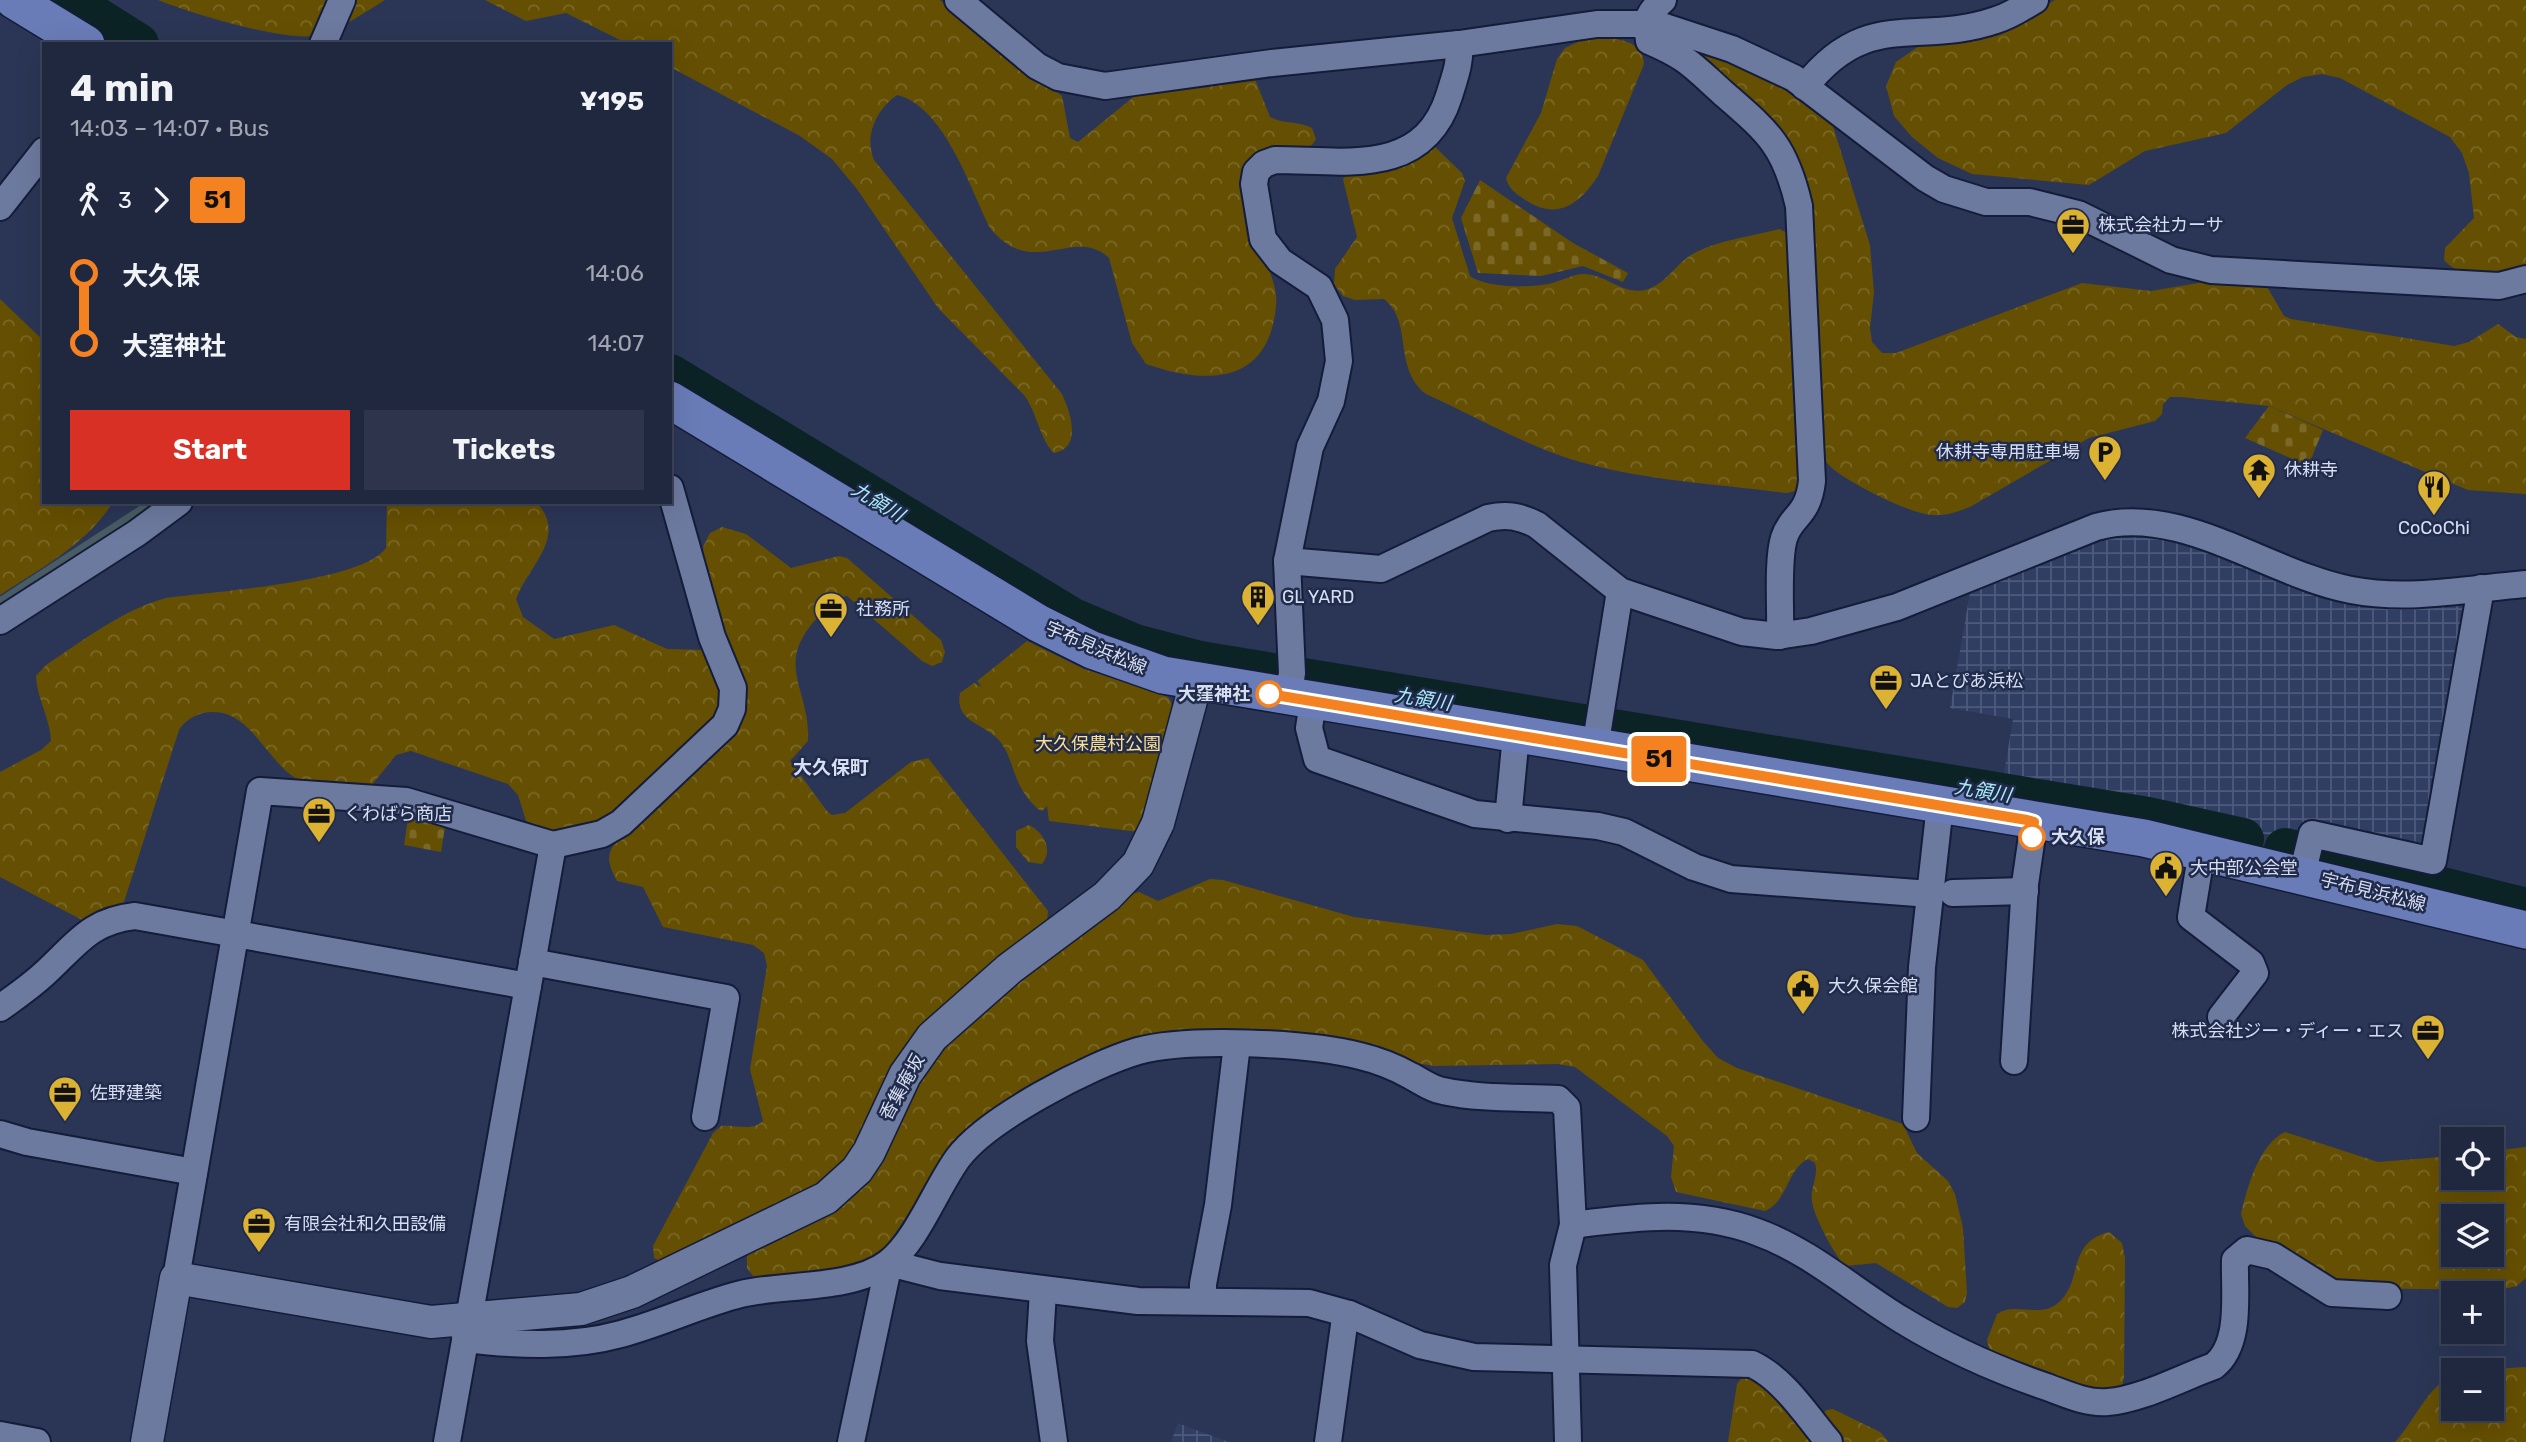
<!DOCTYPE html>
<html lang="en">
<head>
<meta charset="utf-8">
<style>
  :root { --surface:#202840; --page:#2d344b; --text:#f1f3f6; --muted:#a2a6b1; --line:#3d4459; --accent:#d93025 }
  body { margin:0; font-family:Rubik,"Noto Sans JP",sans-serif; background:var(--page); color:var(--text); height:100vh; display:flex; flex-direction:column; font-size:26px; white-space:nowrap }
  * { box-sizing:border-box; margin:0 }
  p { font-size:23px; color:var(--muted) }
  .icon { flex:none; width:38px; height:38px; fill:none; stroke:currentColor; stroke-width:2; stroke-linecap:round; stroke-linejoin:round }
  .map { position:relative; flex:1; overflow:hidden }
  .details { position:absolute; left:42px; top:42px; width:630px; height:462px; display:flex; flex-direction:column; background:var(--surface); border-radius:0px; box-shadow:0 7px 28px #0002,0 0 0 2px var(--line) }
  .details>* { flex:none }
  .badge { padding:0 14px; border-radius:5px; font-size:24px; line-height:46px }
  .fabs { position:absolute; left:2441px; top:1127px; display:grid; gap:14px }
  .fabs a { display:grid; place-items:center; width:63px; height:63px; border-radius:0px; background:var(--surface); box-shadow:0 7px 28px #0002,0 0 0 2px var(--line); font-size:35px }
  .map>.badge { position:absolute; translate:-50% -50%; box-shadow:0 0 0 4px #fff }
  .legs { display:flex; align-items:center; gap:10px; height:77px; padding:0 28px; font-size:23px }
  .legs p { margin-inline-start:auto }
  .headline { display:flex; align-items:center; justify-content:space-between; height:119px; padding:0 28px }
  h1 { font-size:38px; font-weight:700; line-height:52px }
  .action { display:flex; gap:14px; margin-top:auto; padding:14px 28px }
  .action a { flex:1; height:80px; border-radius:0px; background:var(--accent); color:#fff; font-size:28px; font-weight:700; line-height:80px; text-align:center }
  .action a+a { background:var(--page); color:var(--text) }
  ul { padding:0 28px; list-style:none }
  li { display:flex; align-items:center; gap:24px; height:70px; font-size:26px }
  li i { display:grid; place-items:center; width:10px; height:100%; margin:0 9px; background:currentColor }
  li i::after { content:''; width:18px; height:18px; margin:-9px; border:5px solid; border-radius:50%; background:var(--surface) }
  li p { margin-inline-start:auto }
  li:first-child i { background:linear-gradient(#0000 50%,currentColor 0) }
  li:last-child i { background:linear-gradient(currentColor 50%,#0000 0) }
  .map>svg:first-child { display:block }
</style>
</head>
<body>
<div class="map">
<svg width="2526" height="1442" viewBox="0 0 2526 1442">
  <defs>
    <pattern id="industrial-grid" width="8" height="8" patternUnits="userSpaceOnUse" patternTransform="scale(1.75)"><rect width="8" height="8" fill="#313e64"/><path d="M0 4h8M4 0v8" fill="none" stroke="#4e597b"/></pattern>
    <pattern id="forest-crowns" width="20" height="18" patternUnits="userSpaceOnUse" patternTransform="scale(1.75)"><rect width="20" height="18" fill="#654f02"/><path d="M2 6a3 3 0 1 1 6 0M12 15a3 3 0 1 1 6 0" fill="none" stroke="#7a6827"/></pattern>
    <pattern id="cemetery-stones" width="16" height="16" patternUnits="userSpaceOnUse" patternTransform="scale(1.75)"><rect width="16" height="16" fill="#654f02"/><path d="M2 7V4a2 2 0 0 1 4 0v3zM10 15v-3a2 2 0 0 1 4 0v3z" fill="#7a6827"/></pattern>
  </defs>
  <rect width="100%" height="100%" fill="#2b3656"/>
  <g fill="url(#industrial-grid)">
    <path d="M 2145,529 L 2309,587 L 2460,598 L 2470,610 L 2429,848 L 2303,843 L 2191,816 L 2002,785 L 2013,719 L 1950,708 L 1971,587 L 2099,535 Z"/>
    <path d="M 1178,1423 L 1188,1427 L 1229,1442 L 1171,1442 Z"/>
  </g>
  <g fill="url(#forest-crowns)" fill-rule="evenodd">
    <path d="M 158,0 L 385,0 C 363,13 337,33 312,36 C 279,40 190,13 158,0 Z"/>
    <path d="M 485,0 L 940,0 L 1010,61 L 1062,96 L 1070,138 L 1078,142 L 1136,95 L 1247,77 L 1255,79 L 1270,117 C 1283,124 1298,121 1312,128 L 1316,139 C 1306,158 1278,154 1259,156 C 1261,189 1260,226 1266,259 C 1270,275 1278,289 1276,306 C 1269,385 1206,385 1146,364 L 1132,343 L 1109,258 C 1074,225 1033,281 990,228 C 970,188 944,106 897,95 C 876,110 864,136 874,160 L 1062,394 C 1070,411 1083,448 1054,453 C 1040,440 1037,412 1024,395 L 938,308 L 857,189 L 832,159 L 800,136 L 670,67 L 670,44 L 628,44 L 566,13 L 526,21 Z"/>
    <path d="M 2055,0 L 2526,0 L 2526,268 C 2503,278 2460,280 2444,260 L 2445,248 L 2474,218 L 2469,173 L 2462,153 L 2450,137 L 2340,78 L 2322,74 L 2303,77 L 2287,85 L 2226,133 L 2145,151 L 2089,185 L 1972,174 L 1938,158 L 1912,137 L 1894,116 L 1886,86 L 1896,62 L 1919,46 L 2022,20 Z"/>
    <path d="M 1589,37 C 1610,38 1643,37 1644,64 L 1598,176 C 1578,206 1556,221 1524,199 C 1515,193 1509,189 1506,178 L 1541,113 L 1557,59 L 1565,48 Z"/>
    <path d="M 1703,50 L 1789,87 L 1832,123 L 1870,245 L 1874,292 L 1870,328 L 1872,342 L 1882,353 L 1896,353 L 2082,283 L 2151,291 L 2210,281 L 2266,285 L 2284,316 L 2291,319 L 2454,346 L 2469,342 L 2498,324 L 2516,337 L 2526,339 L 2526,494 L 2468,490 L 2269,406 L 2181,397 L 2170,397 L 2163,404 L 2162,414 L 2155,421 L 2089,438 L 1970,507 C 1957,512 1946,516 1932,515 C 1908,513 1851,484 1832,468 C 1827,464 1823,457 1819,451 L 1804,206 L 1698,58 L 1698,52 Z"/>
    <path d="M 1434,146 L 1462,173 L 1465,181 L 1452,218 L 1470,276 C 1487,288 1528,288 1548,284 C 1560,282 1572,274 1584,274 C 1605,274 1623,295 1645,290 C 1665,285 1675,265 1691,255 C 1716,240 1751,237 1779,229 L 1792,235 L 1805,483 L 1796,491 L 1786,493 C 1719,484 1649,481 1584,463 C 1529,448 1477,417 1426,394 C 1392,367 1414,323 1384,299 L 1355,300 L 1343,296 L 1334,284 L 1335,269 L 1357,237 L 1343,179 L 1349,172 Z"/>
    <path d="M 0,299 L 44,341 L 44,502 L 113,502 C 86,545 41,568 0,595 Z"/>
    <path d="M 387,502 L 536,502 C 569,536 528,566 516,599 L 523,617 L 554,639 L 614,625 L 667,649 L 703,650 C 717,670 725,696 715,718 L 615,813 L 597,822 L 554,833 L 527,824 L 518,795 L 508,784 L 411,751 L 396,755 L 371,786 C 349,785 316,790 297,779 C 263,759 248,701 200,714 C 191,717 184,722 179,730 L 123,905 L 84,921 L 0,877 L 0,772 L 41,750 L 51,741 C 50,718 37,699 36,676 L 46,665 C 84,640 122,610 166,598 C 211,592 362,582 386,548 Z"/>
    <path d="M 722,527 L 746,534 L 791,568 L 839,556 L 847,558 L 941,640 L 945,652 L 942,662 L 932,666 L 922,661 L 847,596 C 832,598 826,608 817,618 C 773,666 811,689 808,741 L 790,761 L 827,811 L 832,815 L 845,813 L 911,762 L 928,758 L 1048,911 L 1047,922 L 846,1161 L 818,1186 L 660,1261 L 654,1258 L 653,1246 L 713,1133 L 721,1126 C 736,1124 751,1132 763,1121 L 750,1069 L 767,966 L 764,953 L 753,945 L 663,927 L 643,887 L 617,881 C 604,857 607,847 628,833 L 735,732 L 724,633 L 704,562 L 703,547 L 710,533 Z"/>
    <path d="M 1027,641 L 1084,669 L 1168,697 L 1173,706 L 1139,832 L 1049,821 L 1047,806 L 1042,811 L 1038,809 C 1010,784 1016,759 998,739 C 981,722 955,722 960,693 L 974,683 L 982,687 L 977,681 Z"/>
    <path d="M 1029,825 C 1043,832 1054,850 1042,864 L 1028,862 L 1016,847 L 1016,831 Z"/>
    <path d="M 1210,879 L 1223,880 L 1354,917 L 1486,935 L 1511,934 L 1557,924 L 1577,926 L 1643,960 L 1702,1040 L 1718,1058 L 1737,1068 L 1903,1124 L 1917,1153 L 1948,1181 L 1955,1194 L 1963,1228 L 1967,1293 L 1965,1302 L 1957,1308 L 1948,1307 L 1876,1263 L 1845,1266 C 1835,1256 1813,1215 1812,1201 C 1810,1187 1819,1176 1815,1163 L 1808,1159 C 1787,1169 1788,1201 1765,1211 L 1676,1192 L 1671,1177 L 1674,1146 L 1667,1136 L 1575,1067 L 1558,1064 L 1434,1066 L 1237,1032 L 1046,1080 L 980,1119 L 961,1136 L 881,1254 C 850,1270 788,1284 754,1277 L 747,1268 L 747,1256 L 756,1248 L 813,1220 L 943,1047 L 1018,980 L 1132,894 L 1139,892 L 1158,901 Z"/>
    <path d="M 2285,1132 L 2378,1162 L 2453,1156 L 2454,1178 L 2492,1178 L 2492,1151 L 2526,1147 L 2526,1278 L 2517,1286 L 2499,1290 L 2344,1288 L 2326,1283 L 2255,1236 L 2245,1226 L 2241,1214 C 2247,1188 2259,1144 2285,1132 ZM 2454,1216 L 2492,1216 L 2492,1255 L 2454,1255 Z"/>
    <path d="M 2109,1232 L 2122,1243 L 2125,1258 L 2124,1378 L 2122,1386 L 2105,1395 L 1990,1353 L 1987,1340 L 1997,1314 C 2016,1301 2039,1319 2058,1303 C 2084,1281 2066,1243 2109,1232 Z"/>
    <path d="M 2526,1367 L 2526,1442 L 2395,1442 C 2414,1422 2427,1387 2453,1375 L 2454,1409 L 2492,1409 L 2492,1370 L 2473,1370 Z"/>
    <path d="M 1745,1374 L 1760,1379 L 1815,1442 L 1728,1442 L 1737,1384 Z"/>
    <path d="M 1833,1409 L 1880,1432 L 1889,1442 L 1842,1442 L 1822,1416 L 1826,1410 Z"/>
  </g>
  <g fill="url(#cemetery-stones)">
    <path d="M 1480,180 L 1573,243 L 1628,273 L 1623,282 L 1583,266 L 1541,276 L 1478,273 L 1461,218 Z"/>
    <path d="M 2269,406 L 2323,430 L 2308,466 L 2245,438 Z"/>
    <path d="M 409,812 L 446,821 L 441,852 L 404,845 Z"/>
  </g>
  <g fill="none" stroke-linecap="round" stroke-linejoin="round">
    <path stroke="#495b63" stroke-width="7" d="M 0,601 L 152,502"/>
    <g stroke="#0c2326" stroke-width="42">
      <path d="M 68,0 L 138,44"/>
      <path d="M 670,375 L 1071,618 L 1135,645 L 1200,662 L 2148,818 L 2243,839"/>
      <path d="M 2285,849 L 2526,909"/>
    </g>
    <g stroke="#141c3a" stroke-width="30">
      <g id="minor">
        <path d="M 958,0 L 1037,66 L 1058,77 L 1105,86 L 1272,63 L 1459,44 L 1597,24 L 1656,24 L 1732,49 L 1794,78 L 1925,178 L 1944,189 L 1986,202 L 2030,202 L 2078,214 L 2171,260 L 2211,270 L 2499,286 L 2526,279"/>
        <path d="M 1663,0 C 1647,14 1646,20 1649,41 C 1687,57 1693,66 1723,93 C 1768,132 1785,145 1799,206 L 1812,481 C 1808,517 1791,515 1784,538 C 1777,561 1781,610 1780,636"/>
        <path d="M 323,44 L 342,0"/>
        <path d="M 1805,87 C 1867,7 1918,47 1996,20 C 2010,16 2023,7 2035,0"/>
        <path d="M 0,207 L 44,151"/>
        <path d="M 1287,561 L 1381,569 L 1488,518 C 1507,514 1520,516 1537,525 L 1620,591 L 1742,632 L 1777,636 L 1811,631 L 1897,607 L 2096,527 C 2180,503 2268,574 2351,590 C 2408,601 2468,589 2526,584"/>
        <path d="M 0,621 L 137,533 L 179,502"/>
        <path d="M 1288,697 L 1292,673 L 1287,561 L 1310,447 L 1331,401 L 1339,361 L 1335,320 L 1319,287 L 1280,261 L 1263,239 L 1254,184 L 1256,172 L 1264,164 L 1275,160 C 1343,160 1423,178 1449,96 C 1454,79 1461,62 1459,44"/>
        <path d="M 1313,702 L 1309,728 L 1317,759 L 1475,814 L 1598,826 L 1624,832 L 1694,867 L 1731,879 L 1930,894"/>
        <path d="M 1595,748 L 1620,591"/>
        <path d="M 1508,819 L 1516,735"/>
        <path d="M 2202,850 L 2191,917 L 2251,963 L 2255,973 L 2221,1017"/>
        <path d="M 2302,875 L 2312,834 L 2433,861 L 2481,588"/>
        <path d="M 1953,893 L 2025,891"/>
        <path d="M 532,962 L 726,998 L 705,1117"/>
        <path d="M 0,1008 C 15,997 30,987 44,974 C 76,945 89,921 135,916 L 528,986"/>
        <path d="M 2014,1061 L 2025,884 L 2034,822"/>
        <path d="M 1916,1118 L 1922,967 L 1940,805"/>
        <path d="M 0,1134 L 27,1142 L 194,1172"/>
        <path d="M 1573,1225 C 1636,1217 1695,1209 1757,1232 C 1810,1251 1854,1291 1902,1320 C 1946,1347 1997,1370 2047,1387 C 2066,1394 2087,1404 2108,1402 C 2140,1400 2183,1377 2214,1366 C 2242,1344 2234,1293 2235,1260 L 2247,1250 L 2273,1256 L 2332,1293 L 2388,1296"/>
        <path d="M 176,1278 L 260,791 L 406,801 L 553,845 L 602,834 L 621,823 L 725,725 L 732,709 L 733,688 L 712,637 L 670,488"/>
        <path d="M 1043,1291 L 1040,1341 L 1054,1442"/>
        <path d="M 1203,1301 L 1203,1284 L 1218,1205 L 1237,1044"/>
        <path d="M 465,1339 C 517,1345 570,1348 621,1334 C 662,1323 701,1304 741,1294 C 781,1284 853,1290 888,1263 C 917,1241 936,1188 958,1158 C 987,1119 1090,1065 1138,1051 C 1188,1037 1309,1043 1360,1056 C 1377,1060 1395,1067 1411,1076 C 1421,1081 1431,1089 1443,1091 C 1480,1099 1520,1097 1558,1099 L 1567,1108 L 1573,1225 L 1563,1265 L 1568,1442"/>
        <path d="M 0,1435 L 37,1442"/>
        <path d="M 447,1442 L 553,845"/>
        <path d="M 851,1442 L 889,1263 L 940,1276 L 1138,1301 L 1309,1303 L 1349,1314 L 1420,1345 L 1474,1357 L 1752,1364 C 1784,1379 1806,1415 1829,1442"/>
        <path d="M 1328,1442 L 1344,1325 L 1349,1314"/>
      </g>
    </g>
    <g stroke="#141c3a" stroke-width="35">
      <path id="tertiary" d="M 147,1442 L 176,1278 L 431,1322 L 581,1309 L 632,1292 L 826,1198 L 857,1170 L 869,1152 L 905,1075 L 932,1037 L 1009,969 L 1107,896 L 1138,864 L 1158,823 L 1196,682"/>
    </g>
    <g stroke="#141c3a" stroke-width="40">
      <g id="secondary">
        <path d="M 14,0 L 86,44"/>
        <path d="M 670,400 L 1038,623 L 1092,650 L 1163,675 L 2144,838 L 2526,930"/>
      </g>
    </g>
    <use href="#minor" stroke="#6d7a9f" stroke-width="26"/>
    <use href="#tertiary" stroke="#6d7a9f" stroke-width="32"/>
    <use href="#secondary" stroke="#697cb7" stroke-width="37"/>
  </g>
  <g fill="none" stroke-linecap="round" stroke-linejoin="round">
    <g stroke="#fff" stroke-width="16">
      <path id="line-1" d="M 1269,694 L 2027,820 L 2034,822 L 2032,837"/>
    </g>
    <use href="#line-1" stroke="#f58220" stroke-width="10"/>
  </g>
  <defs>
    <g id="office-pin" transform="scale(1.75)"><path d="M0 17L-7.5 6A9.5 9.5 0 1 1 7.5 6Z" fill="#dcb233" stroke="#212b4b"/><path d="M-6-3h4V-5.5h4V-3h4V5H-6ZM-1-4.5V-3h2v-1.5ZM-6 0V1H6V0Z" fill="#111"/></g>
    <g id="parking-pin" transform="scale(1.75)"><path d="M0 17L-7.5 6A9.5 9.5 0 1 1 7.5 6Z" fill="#dcb233" stroke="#212b4b"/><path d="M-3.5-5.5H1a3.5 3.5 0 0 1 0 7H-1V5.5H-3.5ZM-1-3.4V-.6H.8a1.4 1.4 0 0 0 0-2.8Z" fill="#111"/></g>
    <g id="temple-pin" transform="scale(1.75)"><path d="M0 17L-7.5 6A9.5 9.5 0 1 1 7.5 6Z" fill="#dcb233" stroke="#212b4b"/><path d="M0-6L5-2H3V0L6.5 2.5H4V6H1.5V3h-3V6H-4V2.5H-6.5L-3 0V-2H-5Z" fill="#111"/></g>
    <g id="restaurant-pin" transform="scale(1.75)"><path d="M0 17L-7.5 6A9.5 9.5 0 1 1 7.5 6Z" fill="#dcb233" stroke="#212b4b"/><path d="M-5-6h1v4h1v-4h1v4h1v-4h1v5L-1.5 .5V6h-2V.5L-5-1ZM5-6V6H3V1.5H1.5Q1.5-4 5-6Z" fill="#111"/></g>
    <g id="building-pin" transform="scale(1.75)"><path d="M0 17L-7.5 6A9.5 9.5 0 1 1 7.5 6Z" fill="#dcb233" stroke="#212b4b"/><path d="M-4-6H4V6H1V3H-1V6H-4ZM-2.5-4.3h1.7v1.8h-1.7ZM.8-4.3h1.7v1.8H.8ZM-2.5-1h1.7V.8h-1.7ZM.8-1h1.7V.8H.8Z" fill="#111"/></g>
    <g id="civic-pin" transform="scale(1.75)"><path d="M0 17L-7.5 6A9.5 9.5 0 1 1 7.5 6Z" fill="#dcb233" stroke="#212b4b"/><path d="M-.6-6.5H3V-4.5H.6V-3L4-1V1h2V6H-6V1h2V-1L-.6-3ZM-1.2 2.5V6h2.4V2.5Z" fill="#111"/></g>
  </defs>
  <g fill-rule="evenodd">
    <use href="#office-pin" x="2073" y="225"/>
    <use href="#parking-pin" x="2105" y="452"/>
    <use href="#temple-pin" x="2259" y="470"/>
    <use href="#restaurant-pin" x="2434" y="487"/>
    <use href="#building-pin" x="1258" y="597"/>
    <use href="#office-pin" x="831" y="609"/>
    <use href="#office-pin" x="1886" y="681"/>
    <use href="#office-pin" x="319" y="814"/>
    <use href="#civic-pin" x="2166" y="868"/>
    <use href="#civic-pin" x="1803" y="986"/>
    <use href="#office-pin" x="2428" y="1031"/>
    <use href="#office-pin" x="65" y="1093"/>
    <use href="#office-pin" x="259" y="1224"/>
  </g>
  <g fill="#fff" stroke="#f58220" stroke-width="3.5">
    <circle cx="1269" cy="694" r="12"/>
    <circle cx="2032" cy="837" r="12"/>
  </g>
  <g text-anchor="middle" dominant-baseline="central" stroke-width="5" stroke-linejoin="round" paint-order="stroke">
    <g font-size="18" fill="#d6def2" stroke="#212b4b" text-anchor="start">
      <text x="2098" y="225">株式会社カーサ</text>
      <text x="2080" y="452" text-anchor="end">休耕寺専用駐車場</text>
      <text x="2284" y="470">休耕寺</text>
      <text x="2434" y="528" text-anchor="middle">CoCoChi</text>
      <text x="1282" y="597">GL YARD</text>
      <text x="856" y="609">社務所</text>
      <text x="1910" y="681">JAとぴあ浜松</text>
      <text x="344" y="814">くわばら商店</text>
      <text x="2190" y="868">大中部公会堂</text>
      <text x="1828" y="986">大久保会館</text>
      <text x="2404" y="1031" text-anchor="end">株式会社ジー・ディー・エス</text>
      <text x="90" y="1093">佐野建築</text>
      <text x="284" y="1224">有限会社和久田設備</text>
    </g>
    <g font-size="18" fill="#d6def2" stroke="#212b4b">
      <text transform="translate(1096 648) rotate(23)">宇布見浜松線</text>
      <text transform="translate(2373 892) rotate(14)">宇布見浜松線</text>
      <text transform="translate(902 1087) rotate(-61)">香集庵坂</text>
    </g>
    <g font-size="18" font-weight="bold" fill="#d6def2" stroke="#212b4b" text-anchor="end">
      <text x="1250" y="694">大窪神社</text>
      <text x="2051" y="837" text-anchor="start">大久保</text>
    </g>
    <g font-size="18" fill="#fddf8f" stroke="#212b4b">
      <text x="1098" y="744">大久保農村公園</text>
    </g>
    <g font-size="19" font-style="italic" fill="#a9edf9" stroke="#212b4b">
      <text transform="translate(878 502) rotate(31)">九領川</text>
      <text transform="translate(1423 699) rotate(9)">九領川</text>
      <text transform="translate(1983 791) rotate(9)">九領川</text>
    </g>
    <g font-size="19" font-weight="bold" fill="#d6def2" stroke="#212b4b">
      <text x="831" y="767">大久保町</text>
    </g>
  </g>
</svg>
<div class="fabs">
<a><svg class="icon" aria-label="locate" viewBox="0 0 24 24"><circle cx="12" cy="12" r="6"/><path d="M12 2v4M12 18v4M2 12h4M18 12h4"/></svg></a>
<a><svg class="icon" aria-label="layers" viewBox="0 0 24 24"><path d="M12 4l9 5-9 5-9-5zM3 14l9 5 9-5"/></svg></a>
<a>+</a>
<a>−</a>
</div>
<b class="badge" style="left:1659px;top:759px;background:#f58220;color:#111">51</b>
<section class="details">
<div class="headline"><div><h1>4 min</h1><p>14:03 – 14:07 · Bus</p></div><b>¥195</b></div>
<div class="legs"><svg class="icon" aria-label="walk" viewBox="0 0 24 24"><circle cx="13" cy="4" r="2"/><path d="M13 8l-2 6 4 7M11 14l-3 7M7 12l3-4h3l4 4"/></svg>3<svg class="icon" aria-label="forward" viewBox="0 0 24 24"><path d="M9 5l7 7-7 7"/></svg><b class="badge" style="background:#f58220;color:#111">51</b></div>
<ul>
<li><i style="color:#f58220"></i><b>大久保</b><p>14:06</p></li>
<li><i style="color:#f58220"></i><b>大窪神社</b><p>14:07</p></li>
</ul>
<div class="action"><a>Start</a><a>Tickets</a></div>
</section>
</div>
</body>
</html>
